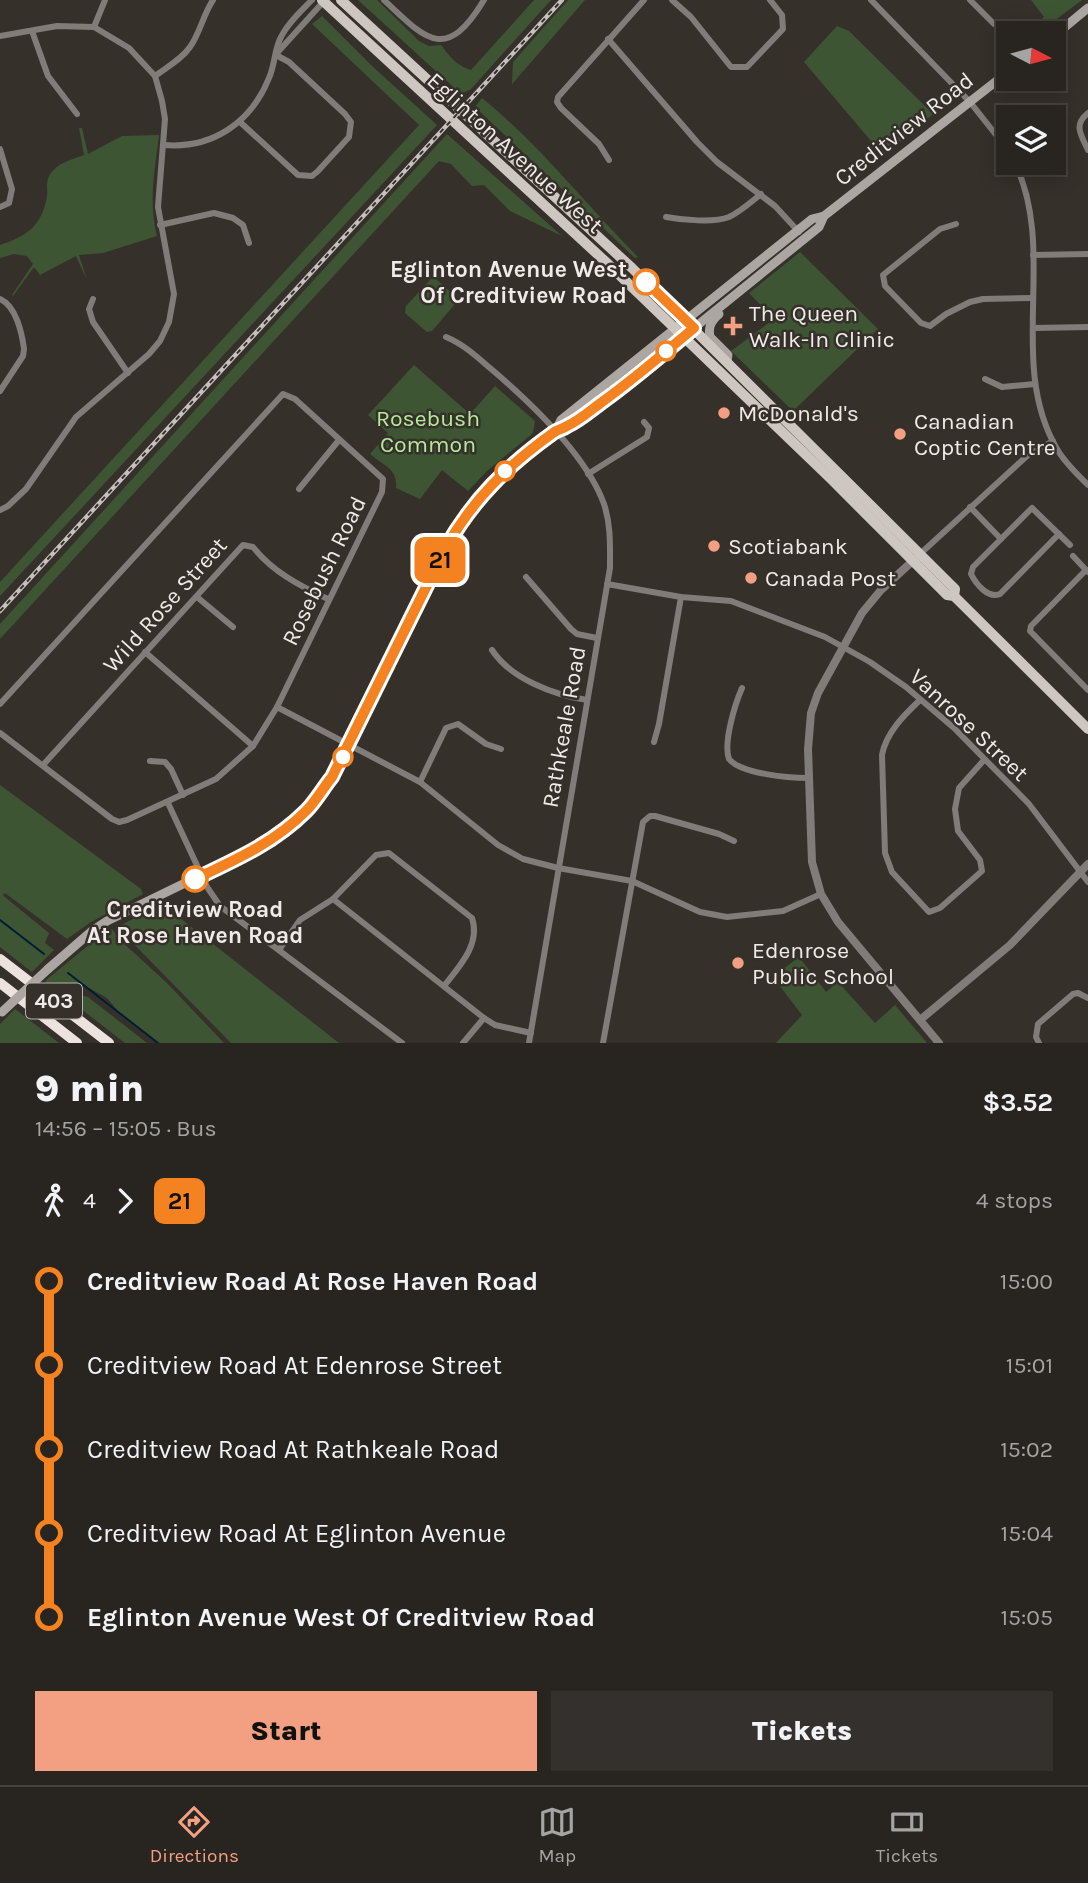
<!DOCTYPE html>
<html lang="en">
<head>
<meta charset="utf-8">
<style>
  :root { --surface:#282420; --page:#34302d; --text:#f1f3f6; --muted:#a5a4a5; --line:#44413e; --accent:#f39f82 }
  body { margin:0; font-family:Karla,sans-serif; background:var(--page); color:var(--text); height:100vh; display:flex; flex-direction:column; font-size:26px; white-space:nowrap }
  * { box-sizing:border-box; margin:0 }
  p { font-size:23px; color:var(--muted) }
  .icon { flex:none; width:38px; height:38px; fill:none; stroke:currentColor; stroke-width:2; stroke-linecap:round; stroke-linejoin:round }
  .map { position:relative; height:1043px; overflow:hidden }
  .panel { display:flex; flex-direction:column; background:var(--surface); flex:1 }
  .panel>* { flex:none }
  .badge { padding:0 14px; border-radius:10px; font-size:24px; line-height:46px }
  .needle { width:46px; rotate:96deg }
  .controls { position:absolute; left:996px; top:21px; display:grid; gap:14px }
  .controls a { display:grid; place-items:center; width:70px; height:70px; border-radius:0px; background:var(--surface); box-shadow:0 4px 18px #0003,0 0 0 2px var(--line); font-size:35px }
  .map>.badge { position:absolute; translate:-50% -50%; box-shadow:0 0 0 4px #fff }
  .legs { display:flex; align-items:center; gap:10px; height:77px; padding:0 35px; font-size:23px }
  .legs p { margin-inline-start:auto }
  .overview { display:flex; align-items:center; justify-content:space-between; height:119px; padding:0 35px }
  h1 { font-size:38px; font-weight:800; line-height:52px }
  .action { display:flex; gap:14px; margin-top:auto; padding:14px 35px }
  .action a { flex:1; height:80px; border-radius:0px; background:var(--accent); color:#111; font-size:28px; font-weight:800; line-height:80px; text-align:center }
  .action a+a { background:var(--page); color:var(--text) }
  ul { padding:0 35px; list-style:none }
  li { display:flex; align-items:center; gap:24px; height:84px; font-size:26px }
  li i { display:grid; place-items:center; width:10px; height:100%; margin:0 9px; background:currentColor }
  li i::after { content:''; width:18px; height:18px; margin:-9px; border:5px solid; border-radius:50%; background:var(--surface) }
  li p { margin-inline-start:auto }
  li:first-child i { background:linear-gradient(#0000 50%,currentColor 0) }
  li:last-child i { background:linear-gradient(currentColor 50%,#0000 0) }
  .tabs { display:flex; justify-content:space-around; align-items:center; height:98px; border-top:2px solid var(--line); background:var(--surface); font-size:19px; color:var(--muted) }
  .tabs a { display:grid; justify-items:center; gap:4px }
  .tabs .current { color:var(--accent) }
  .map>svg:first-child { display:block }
</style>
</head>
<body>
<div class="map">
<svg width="1088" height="1043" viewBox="0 0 1088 1043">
  <rect width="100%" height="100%" fill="#36302b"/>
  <g fill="#3e5533">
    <path d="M 358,0 L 377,0 L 419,41 L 429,46 L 441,45 C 450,57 457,66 471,70 L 534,0 L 551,0 L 471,89 L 461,94 Z"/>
    <path d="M 568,0 L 585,0 L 512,84 L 513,62 Z"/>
    <path d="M 1031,0 L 1082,0 L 1038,33 L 1026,33 L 1044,17 Z"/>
    <path d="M 322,16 L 371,65 L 437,125 L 0,596 L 0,582 L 419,125 L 312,24 Z"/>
    <path d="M 837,26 L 849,31 L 933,114 L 883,155 L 804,62 Z"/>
    <path d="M 482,98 C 542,147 584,203 638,257 L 635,258 L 475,107 Z"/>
    <path d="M 79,128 L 82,128 L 88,154 L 122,136 L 159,135 C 155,169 148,202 157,236 L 103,253 L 79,255 L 87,280 L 76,256 L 40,275 L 34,267 L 13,296 L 12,295 L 33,264 L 27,256 L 14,254 L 0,258 L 0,245 C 27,236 42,226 47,196 C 48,191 46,184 48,179 C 53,164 71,160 84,155 Z"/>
    <path d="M 447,134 L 562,236 L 510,211 L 484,185 L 472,186 L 451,164 L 439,161 L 0,639 L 0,624 Z"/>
    <path d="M 800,252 L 878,329 L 793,411 L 731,351 L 774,319 L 749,293 Z"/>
    <path d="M 431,279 L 436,279 L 455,296 L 455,304 L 432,331 L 427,332 L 405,313 L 406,306 Z"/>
    <path d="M 414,365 L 470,414 L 495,386 L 535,421 L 533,433 L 487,471 L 468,491 L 442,470 L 420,499 L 396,488 C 398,468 382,465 370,454 L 388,433 L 368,415 Z"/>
    <path d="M 0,785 L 141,889 L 143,894 L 91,922 L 67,939 L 5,893 L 3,895 L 6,898 L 49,933 L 45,943 L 54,950 L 32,972 L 0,947 Z"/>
    <path d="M 163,904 L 166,907 L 339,1043 L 231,1043 L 117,927 Z"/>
    <path d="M 112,929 L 120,940 L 167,983 L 224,1043 L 158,1043 L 118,1011 L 107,998 L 80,983 L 75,986 L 80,990 L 80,995 L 88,997 L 147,1043 L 125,1043 L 45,981 L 96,939 Z"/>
    <path d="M 799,957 L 826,992 L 838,982 L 875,1023 L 895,1005 L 927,1043 L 776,1043 L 802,1015 L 773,977 Z"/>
    <path d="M 15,1009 L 59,1043 L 0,1043 L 0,1024 Z"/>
  </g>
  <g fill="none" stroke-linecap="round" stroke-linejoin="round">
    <g stroke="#001d33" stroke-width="2">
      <path d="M 0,920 L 44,954"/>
      <path d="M 68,973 L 158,1043"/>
    </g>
    <g stroke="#7f7c79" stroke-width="6">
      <path d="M 384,0 C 426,40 446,63 484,0"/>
      <path d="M 672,0 L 691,17 L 731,67 L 747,67 L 783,29 L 782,15 L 770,0"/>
      <path d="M 871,0 L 970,102 L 1008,150"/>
      <path d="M 970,0 L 994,24 L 1010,31"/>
      <path d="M 94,27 L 105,0"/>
      <path d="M 32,31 L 48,76 L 77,114"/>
      <path d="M 0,36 L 57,26 L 94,27 L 129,48 L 155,76 L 162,101 L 165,119 L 158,207 L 174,294 L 169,322 L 160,341 L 149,354 L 76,417 L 26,489 L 8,506 L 0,510"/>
      <path d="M 608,39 L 697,142 L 717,162 L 775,206 L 799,232"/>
      <path d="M 277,53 L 325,0"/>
      <path d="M 155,76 C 167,67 182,59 190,47 C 200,33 203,15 213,0"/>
      <path d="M 1088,113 C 1073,125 1081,135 1088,150"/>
      <path d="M 240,122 L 298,175 L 312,176 L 318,171 L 349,137 L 351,122 L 345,114 L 289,62 L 276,55"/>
      <path d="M 164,145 C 212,149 251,123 269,78 C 275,65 274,50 281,37 C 288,23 301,11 312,0"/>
      <path d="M 0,149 L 12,189 L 9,203 L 0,207"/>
      <path d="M 609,160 L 599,144 L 561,108 L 557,102 L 558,97 L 644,0"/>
      <path d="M 1015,163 C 1058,253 1006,362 1057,449 C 1065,463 1077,474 1088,485"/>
      <path d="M 666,217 C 682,220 714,223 729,217 C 740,212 751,202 761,194"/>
      <path d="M 956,224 L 940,229 L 883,275 L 885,286 L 921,323 L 930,326 L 946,314 L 970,302 L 983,299 L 1033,298"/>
      <path d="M 160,225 L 214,213 L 233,218 L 243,225 L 249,243"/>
      <path d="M 1033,255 L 1088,254"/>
      <path d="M 0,299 C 16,306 22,333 24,349 L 23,356 L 0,391"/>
      <path d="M 93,299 L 89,309 L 93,322 L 128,373"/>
      <path d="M 1034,328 L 1088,327"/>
      <path d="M 446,337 C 463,344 476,356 490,368 C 530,402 586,454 604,504 C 611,525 610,546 610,568 L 529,1043"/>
      <path d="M 985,379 L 1002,387 L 1035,384"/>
      <path d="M 588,474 L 647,437 L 649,428 L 644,422"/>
      <path d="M 299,489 L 339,440"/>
      <path d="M 970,507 L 1001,539 L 973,567 L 971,574 C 976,584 988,599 1000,594 L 1059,534"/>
      <path d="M 1001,539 L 1032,508 L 1070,545"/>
      <path d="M 920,554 L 1028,455 L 1053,441"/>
      <path d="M 1073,556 L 1086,570"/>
      <path d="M 1088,572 L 1086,570 L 1031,626 L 1030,631 L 1088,690"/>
      <path d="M 526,577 L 571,629 L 577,634 L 597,638"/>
      <path d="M 607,584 L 681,597 L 731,601 L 825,637 L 870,662 L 906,687 L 954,728 L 1029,804 L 1088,882"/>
      <path d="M 197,597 L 233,627"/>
      <path d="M 492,650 C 511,679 554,695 587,700"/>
      <path d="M 145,652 L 253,746"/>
      <path d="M 742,688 C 735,704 723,743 729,759 C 741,774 790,778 808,778"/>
      <path d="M 920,700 C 904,715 886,733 882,755 L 885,853 L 892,872 L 929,912 L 940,908 L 982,871 L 980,860 L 958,831 L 955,809 L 959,788 L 984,760"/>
      <path d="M 0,704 L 283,394 L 295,399 L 383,479 L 382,492 L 277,707 L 253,746 L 216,779 L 127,820 L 119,822 L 112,819 L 0,733"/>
      <path d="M 277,707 L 420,782 L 498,845 L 523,859 L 558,868 L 632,881 L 700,912 L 727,917 L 783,911 L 821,894"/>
      <path d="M 654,742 L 659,724 L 681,597"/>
      <path d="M 150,761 L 165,762 L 171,769 L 183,795"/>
      <path d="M 43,765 L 243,545 L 253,547 C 273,572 300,586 328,599"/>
      <path d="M 420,782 L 446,728 L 458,724 L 486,744 L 501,749"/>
      <path d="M 168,803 L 207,887 L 220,906 L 402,1043"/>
      <path d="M 333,899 L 484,1018 L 495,1025 L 531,1033"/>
      <path d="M 279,950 L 300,920 L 333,899 L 376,855 L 389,853 L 472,918 C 481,944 459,967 444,986"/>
      <path d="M 463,1043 L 484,1018"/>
      <path d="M 603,1043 L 643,822 L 650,816 L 655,816 L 719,834 L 734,841"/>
      <path d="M 1039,1043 L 1036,1037 L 1038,1024 L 1073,994 L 1078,993 L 1088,998"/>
    </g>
    <g stroke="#7f7c79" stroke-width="8">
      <path d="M 917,557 L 881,590 L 862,613 L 818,693 L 811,713 L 808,749 L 812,862 L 821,894 L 838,922 L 939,1043"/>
      <path d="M 920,1020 L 1010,945 L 1088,864"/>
    </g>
    <g stroke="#aca6a2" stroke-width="9">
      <path d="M 1054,36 L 1088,8"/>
      <path d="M 719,314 C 711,321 708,327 710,337 L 728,355 L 727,361"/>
      <path d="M 556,430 L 561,420 L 812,219 L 824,216"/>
      <path d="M 48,969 L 92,931 L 107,921 L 265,844 C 301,819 325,790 346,752 L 462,519 L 502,473 L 556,430 L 567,427 L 621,387 L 819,227 L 824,216 L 1008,72"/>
    </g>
    <g stroke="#cec6c1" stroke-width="10">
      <path d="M 322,0 L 607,263 L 830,478 L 947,595 L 954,596 L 1088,729"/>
      <path d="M 341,0 L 632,268 L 955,589 L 954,596"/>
    </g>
    <g stroke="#ede3de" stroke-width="10">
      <path d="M 0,959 L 109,1043"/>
      <path d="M 0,983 L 77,1043"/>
    </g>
    <g stroke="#c6c1be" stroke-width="4.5">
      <path id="rail" d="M 0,611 L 562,0"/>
    </g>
    <use href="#rail" stroke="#36302b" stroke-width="2" stroke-dasharray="5" stroke-linecap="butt"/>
    <path stroke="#aca6a2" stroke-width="9" d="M 2,1012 L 48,969"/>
  </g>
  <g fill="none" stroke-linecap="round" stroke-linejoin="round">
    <g stroke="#fff" stroke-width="16">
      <path id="line-1" d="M 195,879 C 235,860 274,843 306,811 C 316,801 323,788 332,777 L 445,549 C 473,499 507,466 553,433 C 558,429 563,429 567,426 C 580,420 591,410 602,402 C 634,379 664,353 694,328 L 646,282"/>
    </g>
    <use href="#line-1" stroke="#f58220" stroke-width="10"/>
  </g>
  <g fill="#fff" stroke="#f58220" stroke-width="3.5">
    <circle cx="646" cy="282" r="12"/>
    <circle cx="666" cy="351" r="9"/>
    <circle cx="505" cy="471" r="9"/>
    <circle cx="343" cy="757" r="9"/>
    <circle cx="195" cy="879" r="12"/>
  </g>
  <g fill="#f39f82" stroke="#36302b" stroke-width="2.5">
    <path d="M729.5 315.5h7v7h7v7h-7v7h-7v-7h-7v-7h7z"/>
    <circle cx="724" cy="413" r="7"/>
    <circle cx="900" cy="434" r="7"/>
    <circle cx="714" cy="546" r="7"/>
    <circle cx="751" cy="578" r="7"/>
    <circle cx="738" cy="963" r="7"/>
  </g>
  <g text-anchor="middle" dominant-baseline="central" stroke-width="5" stroke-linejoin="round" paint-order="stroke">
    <rect fill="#36302b" stroke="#b8b3af" stroke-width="2" x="26" y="983.5" width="56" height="35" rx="5"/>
    <g font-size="21" font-weight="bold" fill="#f0ebe8">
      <text x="54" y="1001">403</text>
    </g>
    <g font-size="23" fill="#f0ebe8" stroke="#36302b">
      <text transform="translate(904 129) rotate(-38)">Creditview Road</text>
      <text transform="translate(515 153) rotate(42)">Eglinton Avenue West</text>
      <text transform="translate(324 571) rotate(-64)">Rosebush Road</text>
      <text transform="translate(165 605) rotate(-48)">Wild Rose Street</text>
      <text transform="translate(969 725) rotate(43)">Vanrose Street</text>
      <text transform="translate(564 727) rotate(-80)">Rathkeale Road</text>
    </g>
    <g font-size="23" font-weight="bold" fill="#f0ebe8" stroke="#36302b" text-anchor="end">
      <text x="627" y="269">Eglinton Avenue West<tspan x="627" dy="26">Of Creditview Road</tspan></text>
      <text x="195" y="909" text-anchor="middle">Creditview Road<tspan x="195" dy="26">At Rose Haven Road</tspan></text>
    </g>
    <g font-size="23" fill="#f0ebe8" stroke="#36302b" text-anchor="start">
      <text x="749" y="313">The Queen<tspan x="749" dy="26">Walk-In Clinic</tspan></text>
      <text x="738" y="413">McDonald's</text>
      <text x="914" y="421">Canadian<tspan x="914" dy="26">Coptic Centre</tspan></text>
      <text x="728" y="546">Scotiabank</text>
      <text x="765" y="578">Canada Post</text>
      <text x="752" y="950">Edenrose<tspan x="752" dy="26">Public School</tspan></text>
    </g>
    <g font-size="23" fill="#b3eb98" stroke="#36302b">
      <text x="428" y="418">Rosebush<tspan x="428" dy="26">Common</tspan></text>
    </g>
  </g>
</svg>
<div class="controls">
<a><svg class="needle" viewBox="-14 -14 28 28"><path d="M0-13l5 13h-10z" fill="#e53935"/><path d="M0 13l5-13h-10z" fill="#a5a4a5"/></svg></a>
<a><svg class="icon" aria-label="layers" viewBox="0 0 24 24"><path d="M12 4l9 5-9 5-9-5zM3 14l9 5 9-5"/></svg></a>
</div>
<b class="badge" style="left:440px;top:560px;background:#f58220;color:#111">21</b>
</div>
<section class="panel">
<div class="overview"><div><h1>9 min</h1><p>14:56 – 15:05 · Bus</p></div><b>$3.52</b></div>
<div class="legs"><svg class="icon" aria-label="walk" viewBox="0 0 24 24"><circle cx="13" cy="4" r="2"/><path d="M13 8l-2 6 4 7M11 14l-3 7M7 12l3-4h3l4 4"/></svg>4<svg class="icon" aria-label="forward" viewBox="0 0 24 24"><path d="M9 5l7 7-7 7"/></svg><b class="badge" style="background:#f58220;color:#111">21</b><p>4 stops</p></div>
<ul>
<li><i style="color:#f58220"></i><b>Creditview Road At Rose Haven Road</b><p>15:00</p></li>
<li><i style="color:#f58220"></i><span>Creditview Road At Edenrose Street</span><p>15:01</p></li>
<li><i style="color:#f58220"></i><span>Creditview Road At Rathkeale Road</span><p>15:02</p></li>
<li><i style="color:#f58220"></i><span>Creditview Road At Eglinton Avenue</span><p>15:04</p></li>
<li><i style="color:#f58220"></i><b>Eglinton Avenue West Of Creditview Road</b><p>15:05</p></li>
</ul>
<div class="action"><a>Start</a><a>Tickets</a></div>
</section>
<nav class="tabs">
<a class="current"><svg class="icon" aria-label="directions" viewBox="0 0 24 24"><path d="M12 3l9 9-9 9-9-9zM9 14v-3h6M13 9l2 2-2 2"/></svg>Directions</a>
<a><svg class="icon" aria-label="map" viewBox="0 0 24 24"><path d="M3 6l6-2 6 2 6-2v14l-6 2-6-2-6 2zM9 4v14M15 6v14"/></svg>Map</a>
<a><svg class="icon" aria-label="tickets" viewBox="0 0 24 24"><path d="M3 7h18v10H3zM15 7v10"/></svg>Tickets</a>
</nav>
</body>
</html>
